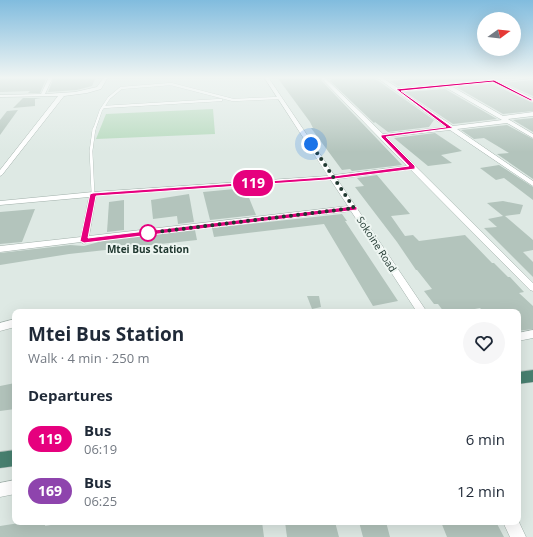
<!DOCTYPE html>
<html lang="en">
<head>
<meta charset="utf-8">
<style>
  :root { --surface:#fff; --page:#f6f6f7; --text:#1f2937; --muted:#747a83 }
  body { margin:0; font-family:"Open Sans",sans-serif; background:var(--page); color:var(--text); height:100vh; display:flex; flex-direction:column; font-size:15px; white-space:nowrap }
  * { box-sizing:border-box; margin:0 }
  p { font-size:13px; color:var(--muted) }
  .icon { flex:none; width:22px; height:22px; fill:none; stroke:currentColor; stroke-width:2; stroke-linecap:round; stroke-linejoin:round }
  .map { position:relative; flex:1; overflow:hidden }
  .drawer { position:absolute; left:12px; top:309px; width:509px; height:216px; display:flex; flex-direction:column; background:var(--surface); border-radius:8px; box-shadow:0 4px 16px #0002 }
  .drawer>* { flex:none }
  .badge { padding:0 8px; border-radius:13px; font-size:14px; line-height:26px }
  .needle { width:26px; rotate:75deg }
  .buttons { position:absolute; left:477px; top:12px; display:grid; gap:8px }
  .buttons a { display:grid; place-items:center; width:44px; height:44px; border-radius:50%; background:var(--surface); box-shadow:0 4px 16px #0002; font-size:20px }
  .you { position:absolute; width:20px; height:20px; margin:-10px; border:3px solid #fff; border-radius:50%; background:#1a73e8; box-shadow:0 0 0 6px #1a73e833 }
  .map>.badge { position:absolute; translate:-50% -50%; box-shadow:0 0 0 2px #fff }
  h2 { padding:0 16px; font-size:15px; line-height:36px }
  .round { display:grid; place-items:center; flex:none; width:42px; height:42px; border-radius:21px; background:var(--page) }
  .headline { display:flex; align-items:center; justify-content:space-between; height:68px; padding:0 16px }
  h1 { font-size:19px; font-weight:700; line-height:30px }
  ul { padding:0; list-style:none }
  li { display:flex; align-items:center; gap:12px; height:52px; padding:0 16px }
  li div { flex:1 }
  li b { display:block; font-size:15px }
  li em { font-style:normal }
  li .badge { min-width:44px; font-weight:700; text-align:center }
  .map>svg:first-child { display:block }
</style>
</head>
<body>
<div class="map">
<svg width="533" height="537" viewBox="0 0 533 537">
  <rect width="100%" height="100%" fill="#dee9e4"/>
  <path fill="#b7dabe" d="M 213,109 L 215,134 L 96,139 L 106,114 Z"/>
  <g fill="#b3c4bc">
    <path d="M 0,77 L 47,77 L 40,93 L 28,93 L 30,91 L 0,92 Z"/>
    <path d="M 54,77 L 75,78 L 96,77 L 92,86 L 77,90 L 48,92 Z"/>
    <path d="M 277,77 L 318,77 L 402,165 L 352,171 L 350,169 L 342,170 L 311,128 L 313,128 L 310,122 Z"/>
    <path d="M 354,77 L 371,77 L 380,82 L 434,120 L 429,127 L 388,132 L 375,122 L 374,123 L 330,81 L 333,78 Z"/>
    <path d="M 407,77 L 517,77 L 398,86 L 390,81 L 411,79 Z"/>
    <path d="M 533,80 L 533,96 L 504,83 Z"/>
    <path d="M 492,84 L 533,103 L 533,111 L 503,114 L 456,87 Z"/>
    <path d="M 445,89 L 497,119 L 453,124 L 405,92 Z"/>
    <path d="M 23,98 L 41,98 L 35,99 L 35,106 L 13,108 Z"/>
    <path d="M 18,110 L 0,135 L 0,120 L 7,111 Z"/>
    <path d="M 533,118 L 533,132 L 513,120 Z"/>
    <path d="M 507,125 L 533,139 L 533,179 L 497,154 L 509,153 L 484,138 L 474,139 L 461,130 Z"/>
    <path d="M 435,133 L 462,151 L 441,155 L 452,163 L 428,166 L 394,138 Z"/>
    <path d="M 499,165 L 533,187 L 533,200 L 504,178 L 496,180 L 480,168 Z"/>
    <path d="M 377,175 L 410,214 L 391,216 L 405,236 L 413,235 L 419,241 L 465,235 L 492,263 L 494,263 L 508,277 L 510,277 L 524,292 L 519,293 L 533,306 L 533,329 L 518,331 L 518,312 L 484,312 L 480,308 L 459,312 L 444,312 L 438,304 L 434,304 L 424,291 L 432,289 L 417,270 L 416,270 L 397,242 L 355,187 L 364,186 L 357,178 Z"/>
    <path d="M 245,188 L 256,215 L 210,220 L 203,192 Z"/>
    <path d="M 189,194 L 194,222 L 178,224 L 177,216 L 153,219 L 151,200 Z"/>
    <path d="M 124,200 L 124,230 L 107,232 L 109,202 Z"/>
    <path d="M 503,201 L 523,205 L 520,214 L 505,216 L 533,240 L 533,250 L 523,252 L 533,262 L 533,277 L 484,228 L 497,227 L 488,219 L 503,216 L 487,203 Z"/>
    <path d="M 35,209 L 22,242 L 0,244 L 0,212 Z"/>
    <path d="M 342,214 L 347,221 L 345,221 L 398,301 L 373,306 L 324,224 L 214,237 L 212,228 Z"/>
    <path d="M 195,230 L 197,240 L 69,254 L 0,265 L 0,253 L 70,245 L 84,246 L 106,240 Z"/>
    <path d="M 307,296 L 319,296 L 321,307 L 312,309 Z"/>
    <path d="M 15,383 L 15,409 L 0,411 L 0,386 Z"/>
    <path d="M 26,522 L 46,522 L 45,526 L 68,522 L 262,522 L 264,537 L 0,537 L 0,526 Z"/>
    <path d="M 285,522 L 335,522 L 339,537 L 287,537 Z"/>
    <path d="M 359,522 L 386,522 L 390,537 L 363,537 Z"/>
    <path d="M 441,522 L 496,522 L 504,537 L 447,537 Z"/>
  </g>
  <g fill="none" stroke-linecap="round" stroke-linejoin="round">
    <g stroke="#a1b0aa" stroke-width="3">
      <g id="service-far1">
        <path d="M 103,107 L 221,100"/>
        <path d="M 94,130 L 101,110 L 109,98 L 121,88 L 171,84 L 233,100 L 280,98"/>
      </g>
    </g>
    <g stroke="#a1b0aa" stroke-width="3.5">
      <path id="service" d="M 93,194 L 91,151 L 94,129"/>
    </g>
    <g stroke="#a1b0aa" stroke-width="1">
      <g id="minor">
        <path d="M 49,77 L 53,77 L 45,94 L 75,92 L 97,87 L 104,77 L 108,77 L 101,89 L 87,93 L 64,96 L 2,175 L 0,176 L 0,170 L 58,96 L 0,97 L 0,95 L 41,94 Z"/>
        <path d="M 264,77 L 268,77 L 334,175 L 407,166 L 320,77 L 324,77 L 383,134 L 446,127 L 376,77 L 381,77 L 398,88 L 533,77 L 533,78 L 498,82 L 533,98 L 533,102 L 492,82 L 451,86 L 503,116 L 533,112 L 533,116 L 508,119 L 533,134 L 533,138 L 507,123 L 457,129 L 533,181 L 533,186 L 450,130 L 386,137 L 533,283 L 533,291 L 530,290 L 410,169 L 337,179 L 427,312 L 417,312 L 351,211 L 88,241 L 84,244 L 81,242 L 0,252 L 0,246 L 81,237 L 89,197 L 0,205 L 0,201 L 93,192 L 328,176 ZM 445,87 L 502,120 L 453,126 L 401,91 ZM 330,179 L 348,206 L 89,236 L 96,196 Z"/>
        <path d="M 15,319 L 15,327 L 0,331 L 0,323 Z"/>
        <path d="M 533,330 L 533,338 L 518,341 L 518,333 Z"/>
        <path d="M 15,480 L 15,494 L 0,497 L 0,483 Z"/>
        <path d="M 518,520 L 526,537 L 510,537 L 503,522 L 518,522 Z"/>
      </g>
    </g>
    <g stroke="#bcc3c1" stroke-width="1">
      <g id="trunk">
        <path d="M 533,370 L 533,382 L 518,384 L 518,372 Z"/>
        <path d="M 15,450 L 15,466 L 0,468 L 0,452 Z"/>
      </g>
    </g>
    <use href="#service-far1" stroke="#fff" stroke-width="2.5"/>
    <use href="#service" stroke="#fff" stroke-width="3"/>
    <use href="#minor" fill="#fff" fill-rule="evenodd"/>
    <use href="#trunk" fill="#488070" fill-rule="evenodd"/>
  </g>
  <linearGradient id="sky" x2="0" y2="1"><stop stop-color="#81bcde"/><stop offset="0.51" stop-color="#f0f5f3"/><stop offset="1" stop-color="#f0f5f3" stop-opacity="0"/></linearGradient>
  <rect width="533" height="152" fill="url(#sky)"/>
  <path fill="#e6007e" stroke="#fff" d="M 494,80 L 533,100 L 531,101 L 493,82 L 401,91 L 453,128 L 386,137 L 415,166 L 415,169 L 326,180 L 96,196 L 88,238 L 354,206 L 357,207 L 357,210 L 84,243 L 80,241 L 90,194 L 93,193 L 326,177 L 409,166 L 381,137 L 381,135 L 446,127 L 396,89 Z"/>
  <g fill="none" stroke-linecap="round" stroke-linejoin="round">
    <path stroke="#203830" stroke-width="4" stroke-dasharray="0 7.2" d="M 148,233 L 354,208 L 311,144"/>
  </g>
  <circle fill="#fff" stroke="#e6007e" stroke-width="2" cx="148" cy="233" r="8"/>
  <g text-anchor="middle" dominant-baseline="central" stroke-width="4" stroke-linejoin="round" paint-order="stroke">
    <g font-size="10" fill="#203830" stroke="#eef6f2">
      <text transform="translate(377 244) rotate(57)">Sokoine Road</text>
    </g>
    <g font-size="10" font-weight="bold" fill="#203830" stroke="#eef6f2">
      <text x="148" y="249">Mtei Bus Station</text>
    </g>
  </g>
</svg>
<div class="buttons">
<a><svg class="needle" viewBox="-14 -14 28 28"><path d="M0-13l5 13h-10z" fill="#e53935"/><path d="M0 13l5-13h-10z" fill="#747a83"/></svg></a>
</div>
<div class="you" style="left:311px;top:144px"></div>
<b class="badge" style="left:253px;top:183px;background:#e6007e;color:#fff">119</b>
<section class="drawer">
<div class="headline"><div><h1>Mtei Bus Station</h1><p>Walk · 4 min · 250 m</p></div><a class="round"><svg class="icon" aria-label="heart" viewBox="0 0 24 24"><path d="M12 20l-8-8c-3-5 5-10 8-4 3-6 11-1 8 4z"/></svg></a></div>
<h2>Departures</h2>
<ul>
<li><span class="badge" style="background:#e6007e;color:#fff">119</span><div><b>Bus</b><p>06:19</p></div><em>6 min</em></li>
<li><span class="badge" style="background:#8e44ad;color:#fff">169</span><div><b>Bus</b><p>06:25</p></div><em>12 min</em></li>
</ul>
</section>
</div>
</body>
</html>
